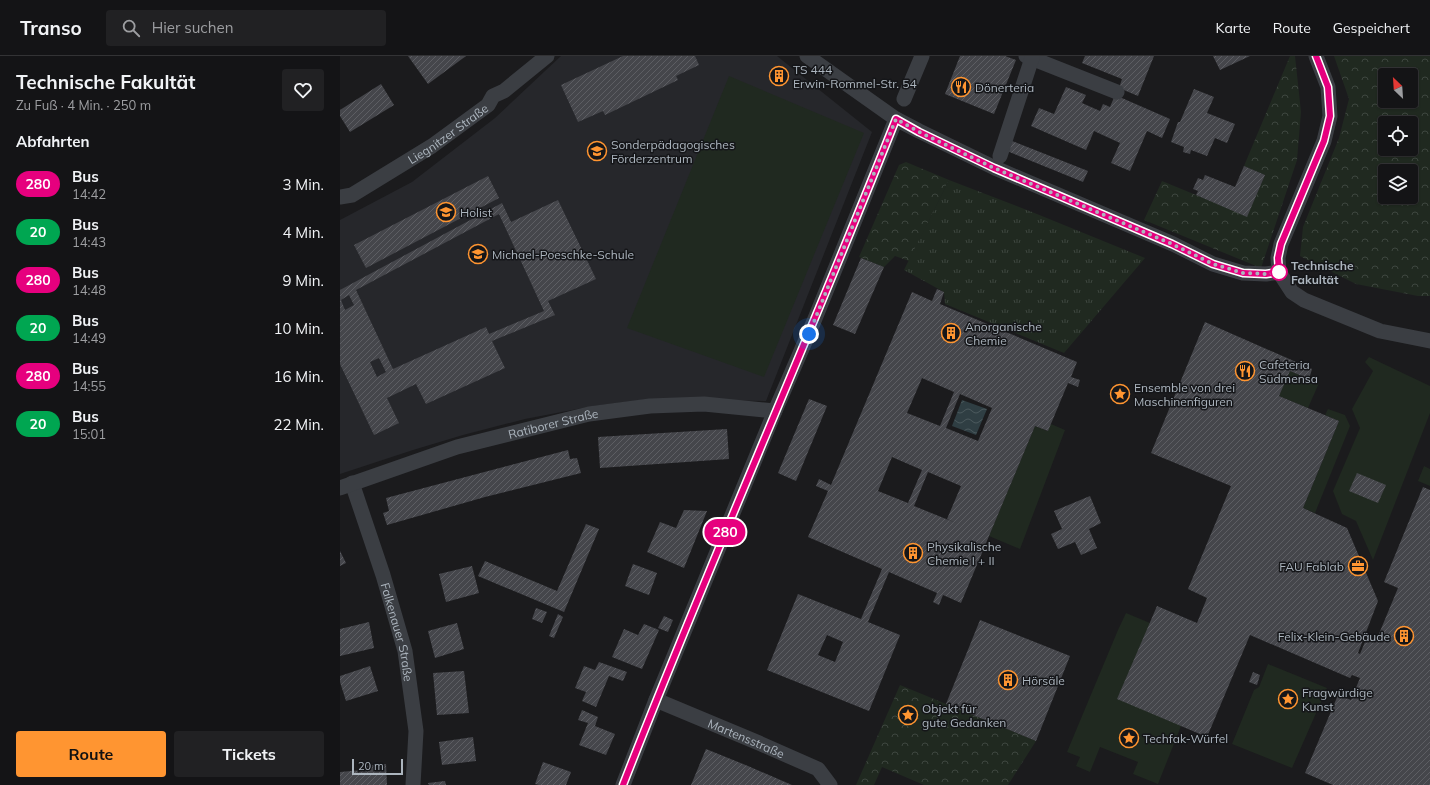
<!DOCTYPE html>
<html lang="de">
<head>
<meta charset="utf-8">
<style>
  :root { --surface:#141416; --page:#212123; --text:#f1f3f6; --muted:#9d9ea1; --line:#333335; --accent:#ff9531 }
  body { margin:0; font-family:Mulish,sans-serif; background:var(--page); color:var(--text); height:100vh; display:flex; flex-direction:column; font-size:15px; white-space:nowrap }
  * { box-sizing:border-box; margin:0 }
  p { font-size:13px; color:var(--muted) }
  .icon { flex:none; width:22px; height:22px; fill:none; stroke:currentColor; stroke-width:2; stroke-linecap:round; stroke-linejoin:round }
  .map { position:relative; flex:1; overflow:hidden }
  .side { display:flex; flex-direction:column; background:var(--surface); width:340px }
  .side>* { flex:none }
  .badge { padding:0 8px; border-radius:13px; font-size:14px; line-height:26px }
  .needle { width:26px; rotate:335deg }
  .fabs { position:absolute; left:1038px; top:12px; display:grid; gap:8px }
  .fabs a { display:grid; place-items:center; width:40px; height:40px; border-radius:4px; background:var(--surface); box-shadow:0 1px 3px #0004,0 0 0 1px var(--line); font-size:20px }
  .scale { position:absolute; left:12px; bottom:10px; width:51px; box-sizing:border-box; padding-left:4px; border:2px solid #acb5be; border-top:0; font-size:11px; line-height:14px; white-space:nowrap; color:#acb5be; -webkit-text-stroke:3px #151619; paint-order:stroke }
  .you { position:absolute; width:20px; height:20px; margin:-10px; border:3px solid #fff; border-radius:50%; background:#1a73e8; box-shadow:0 0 0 6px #1a73e833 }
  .map>.badge { position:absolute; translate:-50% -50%; box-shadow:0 0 0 2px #fff }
  h2 { padding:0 16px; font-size:15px; line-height:36px }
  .round { display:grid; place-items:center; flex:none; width:42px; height:42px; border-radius:4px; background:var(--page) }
  .overview { display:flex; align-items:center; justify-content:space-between; height:68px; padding:0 16px }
  h1 { font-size:19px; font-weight:700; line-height:30px }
  .cta { display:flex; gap:8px; margin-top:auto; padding:8px 16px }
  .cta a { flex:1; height:46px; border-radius:4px; background:var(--accent); color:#111; font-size:16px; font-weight:700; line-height:46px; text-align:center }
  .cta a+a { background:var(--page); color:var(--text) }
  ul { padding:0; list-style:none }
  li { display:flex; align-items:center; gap:12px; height:48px; padding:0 16px }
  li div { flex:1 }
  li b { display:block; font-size:15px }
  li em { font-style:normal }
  li .badge { min-width:44px; font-weight:700; text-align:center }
  header { display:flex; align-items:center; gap:24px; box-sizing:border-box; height:56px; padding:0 20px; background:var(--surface); border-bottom:1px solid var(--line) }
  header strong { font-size:19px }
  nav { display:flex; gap:22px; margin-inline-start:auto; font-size:14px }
  .search { width:280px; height:36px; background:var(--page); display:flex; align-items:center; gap:10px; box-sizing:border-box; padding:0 14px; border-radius:4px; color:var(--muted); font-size:15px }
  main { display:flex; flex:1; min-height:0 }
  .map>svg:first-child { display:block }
</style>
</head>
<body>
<header>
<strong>Transo</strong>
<div class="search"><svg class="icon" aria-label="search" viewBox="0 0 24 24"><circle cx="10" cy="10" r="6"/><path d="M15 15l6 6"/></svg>Hier suchen</div>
<nav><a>Karte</a><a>Route</a><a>Gespeichert</a></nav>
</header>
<main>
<section class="side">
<div class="overview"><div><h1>Technische Fakultät</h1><p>Zu Fuß · 4 Min. · 250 m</p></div><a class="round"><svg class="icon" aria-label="heart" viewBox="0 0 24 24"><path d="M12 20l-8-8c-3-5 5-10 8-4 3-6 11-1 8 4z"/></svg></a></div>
<h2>Abfahrten</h2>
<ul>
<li><span class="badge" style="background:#e6007e;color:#fff">280</span><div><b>Bus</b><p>14:42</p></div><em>3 Min.</em></li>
<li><span class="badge" style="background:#00a651;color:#fff">20</span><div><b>Bus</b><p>14:43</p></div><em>4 Min.</em></li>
<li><span class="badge" style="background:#e6007e;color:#fff">280</span><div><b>Bus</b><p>14:48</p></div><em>9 Min.</em></li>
<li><span class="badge" style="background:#00a651;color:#fff">20</span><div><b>Bus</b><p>14:49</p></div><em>10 Min.</em></li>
<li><span class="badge" style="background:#e6007e;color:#fff">280</span><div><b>Bus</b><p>14:55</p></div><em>16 Min.</em></li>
<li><span class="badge" style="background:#00a651;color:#fff">20</span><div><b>Bus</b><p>15:01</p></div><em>22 Min.</em></li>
</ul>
<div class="cta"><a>Route</a><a>Tickets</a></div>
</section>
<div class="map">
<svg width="1090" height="729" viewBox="0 0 1090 729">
  <defs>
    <pattern id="forest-crowns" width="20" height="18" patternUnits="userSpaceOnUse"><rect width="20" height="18" fill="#202920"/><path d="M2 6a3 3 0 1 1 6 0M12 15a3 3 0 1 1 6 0" fill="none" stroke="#3e463f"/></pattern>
    <pattern id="park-tufts" width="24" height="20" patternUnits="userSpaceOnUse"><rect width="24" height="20" fill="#202920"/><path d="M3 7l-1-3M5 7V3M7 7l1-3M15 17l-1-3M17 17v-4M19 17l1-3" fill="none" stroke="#3e463f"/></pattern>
    <pattern id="water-waves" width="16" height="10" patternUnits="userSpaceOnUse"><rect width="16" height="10" fill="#2f3e43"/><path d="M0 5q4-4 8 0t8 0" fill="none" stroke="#4a585c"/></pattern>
    <pattern id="building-hatch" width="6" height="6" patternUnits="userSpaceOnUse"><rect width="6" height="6" fill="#45464b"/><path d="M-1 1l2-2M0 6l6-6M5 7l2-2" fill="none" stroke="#5d5e63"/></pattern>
  </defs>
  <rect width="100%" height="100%" fill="#1b1b1d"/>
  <path fill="#26272b" d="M 221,0 L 437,0 L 532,76 L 426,345 L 309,343 L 253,350 L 185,363 L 123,379 L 73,394 L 0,418 L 0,164 L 72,126 L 155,62 Z"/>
  <g fill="#202920">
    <path d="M 389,20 L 524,77 L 424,321 L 287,272 Z"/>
    <path d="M 1029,301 L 1090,330 L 1090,357 L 1033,504 L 1016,465 L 1002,458 L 993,435 L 1020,372 L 1012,353 L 1033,315 L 1025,306 Z"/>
    <path d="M 950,315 L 979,327 L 968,352 L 939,340 Z"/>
    <path d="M 988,353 L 1005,359 L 1010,370 L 975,457 L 963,452 L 999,365 L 985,359 Z"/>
    <path d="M 711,368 L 725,374 L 680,493 L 649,480 L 695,370 L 707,375 Z"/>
    <path d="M 1084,410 L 1090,413 L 1090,430 L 1078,425 Z"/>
    <path d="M 786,557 L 810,567 L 841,670 L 818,728 L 793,718 L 798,706 L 760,691 L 750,716 L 736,710 L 740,701 L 727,696 L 778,574 Z"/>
    <path d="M 928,608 L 987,632 L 952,712 L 892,688 L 914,634 L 919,631 Z"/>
  </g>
  <g fill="url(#forest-crowns)" fill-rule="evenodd">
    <path d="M 950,0 L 955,0 L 961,56 L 957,104 L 921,212 L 804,164 L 822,125 L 907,160 L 925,119 L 904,110 Z"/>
    <path d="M 994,0 L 1090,0 L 1090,240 L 1078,240 L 1016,228 L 960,200 L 963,171 L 999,82 L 1009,43 ZM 1045,19 L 1071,19 L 1071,45 L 1045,45 ZM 1045,67 L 1071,67 L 1071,93 L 1045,93 ZM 1045,115 L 1071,115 L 1071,141 L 1045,141 Z"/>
    <path d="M 566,106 L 609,124 L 569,205 L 555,200 L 544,211 L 519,201 L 559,109 Z"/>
    <path d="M 560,629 L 696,685 L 668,729 L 584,729 L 542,711 L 534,729 L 516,729 Z"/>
  </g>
  <path fill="url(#park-tufts)" d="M 609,124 L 692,156 L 805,202 L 724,297 L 605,248 L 604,236 L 564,214 Z"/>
  <path fill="url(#water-waves)" d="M 622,344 L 647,353 L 636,379 L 612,370 Z"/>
  <g fill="url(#building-hatch)" fill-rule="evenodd">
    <path d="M 68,0 L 126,0 L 88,28 Z"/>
    <path d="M 283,0 L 355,0 L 359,9 L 336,20 L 338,24 L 265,59 L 263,55 L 238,66 L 221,29 Z"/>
    <path d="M 620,0 L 665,0 L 676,4 L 654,58 L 605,38 Z"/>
    <path d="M 745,0 L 814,0 L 798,40 L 779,32 L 782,23 L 742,7 Z"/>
    <path d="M 873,0 L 910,0 L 880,14 Z"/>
    <path d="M 436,13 L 446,20 L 441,27 L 431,19 Z"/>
    <path d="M 41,28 L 54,49 L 10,76 L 0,60 L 0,54 Z"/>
    <path d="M 726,31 L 746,39 L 742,47 L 760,55 L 763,48 L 770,51 L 775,39 L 830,63 L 822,82 L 807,75 L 790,115 L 771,107 L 780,87 L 754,75 L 746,94 L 691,70 L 699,52 L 714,58 Z"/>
    <path d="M 854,33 L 874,41 L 867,57 L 895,68 L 887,87 L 875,82 L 867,100 L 851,94 L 850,98 L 843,96 L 844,91 L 831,86 L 838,66 L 840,66 Z"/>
    <path d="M 672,85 L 748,115 L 743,126 L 667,95 Z"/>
    <path d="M 904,110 L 925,119 L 907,161 L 856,139 L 858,135 L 853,133 L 858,122 L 863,124 L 865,119 L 895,131 Z"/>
    <path d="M 148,120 L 159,142 L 26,212 L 14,189 Z"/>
    <path d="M 218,144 L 256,223 L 208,245 L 215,259 L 152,285 L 165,312 L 86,348 L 76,328 L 47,342 L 59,367 L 34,379 L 0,308 L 0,234 L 162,147 L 171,166 ZM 159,158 L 204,255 L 149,278 L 146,271 L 53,313 L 16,234 ZM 9,239 L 14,249 L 5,254 L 1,244 ZM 39,302 L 46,316 L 37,321 L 30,306 Z"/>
    <path d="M 521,202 L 544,211 L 515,278 L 493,269 Z"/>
    <path d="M 597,233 L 604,236 L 600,248 L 737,306 L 731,321 L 740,324 L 738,331 L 728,327 L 708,375 L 695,370 L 621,547 L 603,539 L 599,549 L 593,546 L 597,537 L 549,516 L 528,566 L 560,579 L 529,655 L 427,614 L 458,538 L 521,563 L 542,513 L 468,481 L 488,435 L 476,430 L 479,423 L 491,429 L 572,236 L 592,245 ZM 582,322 L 614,336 L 600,370 L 567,357 ZM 620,338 L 652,352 L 638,385 L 606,372 ZM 552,401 L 582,414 L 568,447 L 538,435 ZM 588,416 L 621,430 L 607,463 L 616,467 L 574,450 ZM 487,579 L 503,586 L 495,606 L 478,599 Z"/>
    <path d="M 865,266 L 972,313 L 969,323 L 950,315 L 939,340 L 999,365 L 963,452 L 1007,472 L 1038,545 L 1018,597 L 1020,598 L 1027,581 L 1036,585 L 1058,532 L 1044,526 L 1083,431 L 1090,434 L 1090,729 L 993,729 L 965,717 L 998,639 L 1011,644 L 1020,622 L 1012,619 L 1010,622 L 910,579 L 867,681 L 777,643 L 817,550 L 857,567 L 867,542 L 848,533 L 891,430 L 811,397 Z"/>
    <path d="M 469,343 L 487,350 L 456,425 L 438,417 Z"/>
    <path d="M 387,373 L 389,403 L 260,412 L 258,381 Z"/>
    <path d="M 228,394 L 230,403 L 237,402 L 241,417 L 145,441 L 47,469 L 43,457 L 49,455 L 46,442 Z"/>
    <path d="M 1017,417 L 1046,429 L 1038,447 L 1009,435 Z"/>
    <path d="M 750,440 L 761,467 L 749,473 L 757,492 L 741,499 L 735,486 L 718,493 L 711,478 L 722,473 L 714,455 Z"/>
    <path d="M 344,454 L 367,455 L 344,512 L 307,496 L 320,466 L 336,472 Z"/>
    <path d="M 246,468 L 259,473 L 224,556 L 138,520 L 145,505 L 217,535 Z"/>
    <path d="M 0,495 L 6,507 L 0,510 Z"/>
    <path d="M 293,508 L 317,517 L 309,539 L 285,530 Z"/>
    <path d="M 132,510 L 139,537 L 106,546 L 99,518 Z"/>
    <path d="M 196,552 L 207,556 L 202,567 L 192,563 Z"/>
    <path d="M 218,558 L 223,561 L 214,582 L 209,580 Z"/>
    <path d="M 324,560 L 333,564 L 328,576 L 318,572 Z"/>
    <path d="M 640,564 L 730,600 L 696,685 L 606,648 Z"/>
    <path d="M 29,566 L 34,592 L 0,600 L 0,573 Z"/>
    <path d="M 117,567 L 124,593 L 95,602 L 88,575 Z"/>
    <path d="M 304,568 L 319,574 L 302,613 L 272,601 L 284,573 L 298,579 Z"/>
    <path d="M 259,606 L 287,616 L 283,625 L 269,620 L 256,651 L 242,645 L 246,636 L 235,632 L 244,610 L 255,614 Z"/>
    <path d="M 30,610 L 38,635 L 6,645 L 0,626 L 0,620 Z"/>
    <path d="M 124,615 L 129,657 L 97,659 L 93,617 Z"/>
    <path d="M 913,616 L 920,619 L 917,629 L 909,626 Z"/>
    <path d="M 242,654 L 258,661 L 255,670 L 275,678 L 266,699 L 239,689 L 248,667 L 238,664 Z"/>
    <path d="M 133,681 L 136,705 L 102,709 L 99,686 Z"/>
    <path d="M 366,693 L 408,710 L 452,729 L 351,729 Z"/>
    <path d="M 203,706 L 231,716 L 226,729 L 199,729 L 195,728 Z"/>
    <path d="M 46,708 L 47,729 L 0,729 L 0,716 L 22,714 L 21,710 Z"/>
    <path d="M 105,725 L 106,729 L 89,729 L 88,727 Z"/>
  </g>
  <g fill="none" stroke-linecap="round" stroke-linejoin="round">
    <g stroke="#3b3e43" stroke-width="15">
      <path d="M 467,0 L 556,63 L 579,75 L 655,112 L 833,188 L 873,208 L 903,217 L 926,218 L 939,216"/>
      <path d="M 686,0 L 777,36"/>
      <path d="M 976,0 L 988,31 L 990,60 L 984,85 L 941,188 L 938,202 L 939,216 L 952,236 L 964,244 L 1040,275 L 1090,285"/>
      <path d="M 564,43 L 582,0"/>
      <path d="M 660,100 L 692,2"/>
      <path id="s1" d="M 0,141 L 12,139 L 92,90 L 148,49 L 153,40 L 164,35 L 207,0"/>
      <path id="s2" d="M 12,427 L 43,519 L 65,595 L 76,675 L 73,729"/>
      <path id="s3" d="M 0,432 L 117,391 L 249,358 L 310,350 L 364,348 L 435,355"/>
      <path id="s4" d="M 316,644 L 419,687 L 478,713 L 490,729"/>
      <path d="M 283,729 L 316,644 L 435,355 L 474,265 L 556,63"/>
    </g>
  </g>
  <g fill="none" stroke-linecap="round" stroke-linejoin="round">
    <g stroke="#fff" stroke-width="9">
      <path id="line" d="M 283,729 C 370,505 468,286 556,63 L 579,76 L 654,112 L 832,188 L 873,208 L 903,217 L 926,218 L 939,216 L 938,202 L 941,188 L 984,85 L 990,60 L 988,31 L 976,0"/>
    </g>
    <use href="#line" stroke="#e6007e" stroke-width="6"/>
    <path stroke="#acb5be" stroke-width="4" stroke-dasharray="0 7.2" d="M 469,278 L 556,63 L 579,76 L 654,112 L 832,188 L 873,208 L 903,217 L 926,218 L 939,216"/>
  </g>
  <defs>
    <g id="building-ring" transform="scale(1)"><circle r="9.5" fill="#151619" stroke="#ff9531" stroke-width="1.5"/><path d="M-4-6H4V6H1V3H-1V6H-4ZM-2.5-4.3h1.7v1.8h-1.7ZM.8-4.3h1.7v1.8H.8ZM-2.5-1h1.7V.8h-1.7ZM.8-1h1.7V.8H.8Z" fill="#ff9531"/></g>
    <g id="restaurant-ring" transform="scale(1)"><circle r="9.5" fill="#151619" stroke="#ff9531" stroke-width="1.5"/><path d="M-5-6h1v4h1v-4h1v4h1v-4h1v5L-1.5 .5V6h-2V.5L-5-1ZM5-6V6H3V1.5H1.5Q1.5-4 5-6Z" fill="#ff9531"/></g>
    <g id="school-ring" transform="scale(1)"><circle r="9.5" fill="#151619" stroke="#ff9531" stroke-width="1.5"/><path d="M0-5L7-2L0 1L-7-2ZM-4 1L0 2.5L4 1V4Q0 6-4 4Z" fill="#ff9531"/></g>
    <g id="sight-ring" transform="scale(1)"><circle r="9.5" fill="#151619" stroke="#ff9531" stroke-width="1.5"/><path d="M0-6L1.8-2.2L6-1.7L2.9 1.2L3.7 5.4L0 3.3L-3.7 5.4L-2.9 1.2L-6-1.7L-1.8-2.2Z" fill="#ff9531"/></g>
    <g id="office-ring" transform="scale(1)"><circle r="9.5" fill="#151619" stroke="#ff9531" stroke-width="1.5"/><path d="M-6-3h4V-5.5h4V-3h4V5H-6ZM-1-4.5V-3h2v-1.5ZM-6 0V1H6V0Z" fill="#ff9531"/></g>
  </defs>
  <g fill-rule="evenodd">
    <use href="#building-ring" x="439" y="20"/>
    <use href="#restaurant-ring" x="621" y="31"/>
    <use href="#school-ring" x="257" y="95"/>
    <use href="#school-ring" x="106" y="156"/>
    <use href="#school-ring" x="138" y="198"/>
    <use href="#building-ring" x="611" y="277"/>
    <use href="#restaurant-ring" x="905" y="315"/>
    <use href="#sight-ring" x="780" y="338"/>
    <use href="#building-ring" x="573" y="497"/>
    <use href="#office-ring" x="1018" y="510"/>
    <use href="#building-ring" x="1064" y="580"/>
    <use href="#building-ring" x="668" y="624"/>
    <use href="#sight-ring" x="948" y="643"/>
    <use href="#sight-ring" x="568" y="659"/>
    <use href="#sight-ring" x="789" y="682"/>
  </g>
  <circle fill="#fff" stroke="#e6007e" stroke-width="2" cx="939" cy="216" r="8"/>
  <g text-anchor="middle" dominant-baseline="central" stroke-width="3" stroke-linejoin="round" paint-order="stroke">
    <g font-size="12" fill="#acb5be" stroke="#151619" text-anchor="start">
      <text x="453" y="13">TS 444<tspan x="453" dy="14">Erwin-Rommel-Str. 54</tspan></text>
      <text x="635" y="31">Dönerteria</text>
      <text x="271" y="88">Sonderpädagogisches<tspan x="271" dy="14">Förderzentrum</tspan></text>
      <text x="120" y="156">Holist</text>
      <text x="152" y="198">Michael-Poeschke-Schule</text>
      <text x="625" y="270">Anorganische<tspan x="625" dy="14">Chemie</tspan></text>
      <text x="919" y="308">Cafeteria<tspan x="919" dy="14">Südmensa</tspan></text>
      <text x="794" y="331">Ensemble von drei<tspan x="794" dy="14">Maschinenfiguren</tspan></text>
      <text x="587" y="490">Physikalische<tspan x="587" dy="14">Chemie I + II</tspan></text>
      <text x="1004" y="510" text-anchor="end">FAU Fablab</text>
      <text x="1050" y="580" text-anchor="end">Felix-Klein-Gebäude</text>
      <text x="682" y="624">Hörsäle</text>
      <text x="962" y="636">Fragwürdige<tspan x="962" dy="14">Kunst</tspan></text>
      <text x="582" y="652">Objekt für<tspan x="582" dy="14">gute Gedanken</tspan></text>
      <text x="803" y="682">Techfak-Würfel</text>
    </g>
    <g font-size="12" fill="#acb5be" stroke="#151619">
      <text stroke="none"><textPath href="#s1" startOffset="126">Liegnitzer Straße</textPath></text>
      <text stroke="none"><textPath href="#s3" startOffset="223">Ratiborer Straße</textPath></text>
      <text stroke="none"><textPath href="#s2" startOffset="156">Falkenauer Straße</textPath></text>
      <text stroke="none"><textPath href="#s4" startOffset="98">Martensstraße</textPath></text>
    </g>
    <g font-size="12" font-weight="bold" fill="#acb5be" stroke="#151619" text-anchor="start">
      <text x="951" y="209">Technische<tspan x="951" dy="14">Fakultät</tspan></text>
    </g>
  </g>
</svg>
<div class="fabs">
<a><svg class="needle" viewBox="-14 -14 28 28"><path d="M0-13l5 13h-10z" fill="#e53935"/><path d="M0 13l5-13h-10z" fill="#9d9ea1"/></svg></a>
<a><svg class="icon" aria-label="locate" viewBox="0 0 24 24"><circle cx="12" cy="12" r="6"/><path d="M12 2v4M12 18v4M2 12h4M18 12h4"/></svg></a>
<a><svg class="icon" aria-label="layers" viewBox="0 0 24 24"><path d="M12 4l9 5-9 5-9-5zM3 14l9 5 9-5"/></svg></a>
</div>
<div class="scale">20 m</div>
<div class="you" style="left:469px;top:278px"></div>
<b class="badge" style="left:385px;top:476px;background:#e6007e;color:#fff">280</b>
</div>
</main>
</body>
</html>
